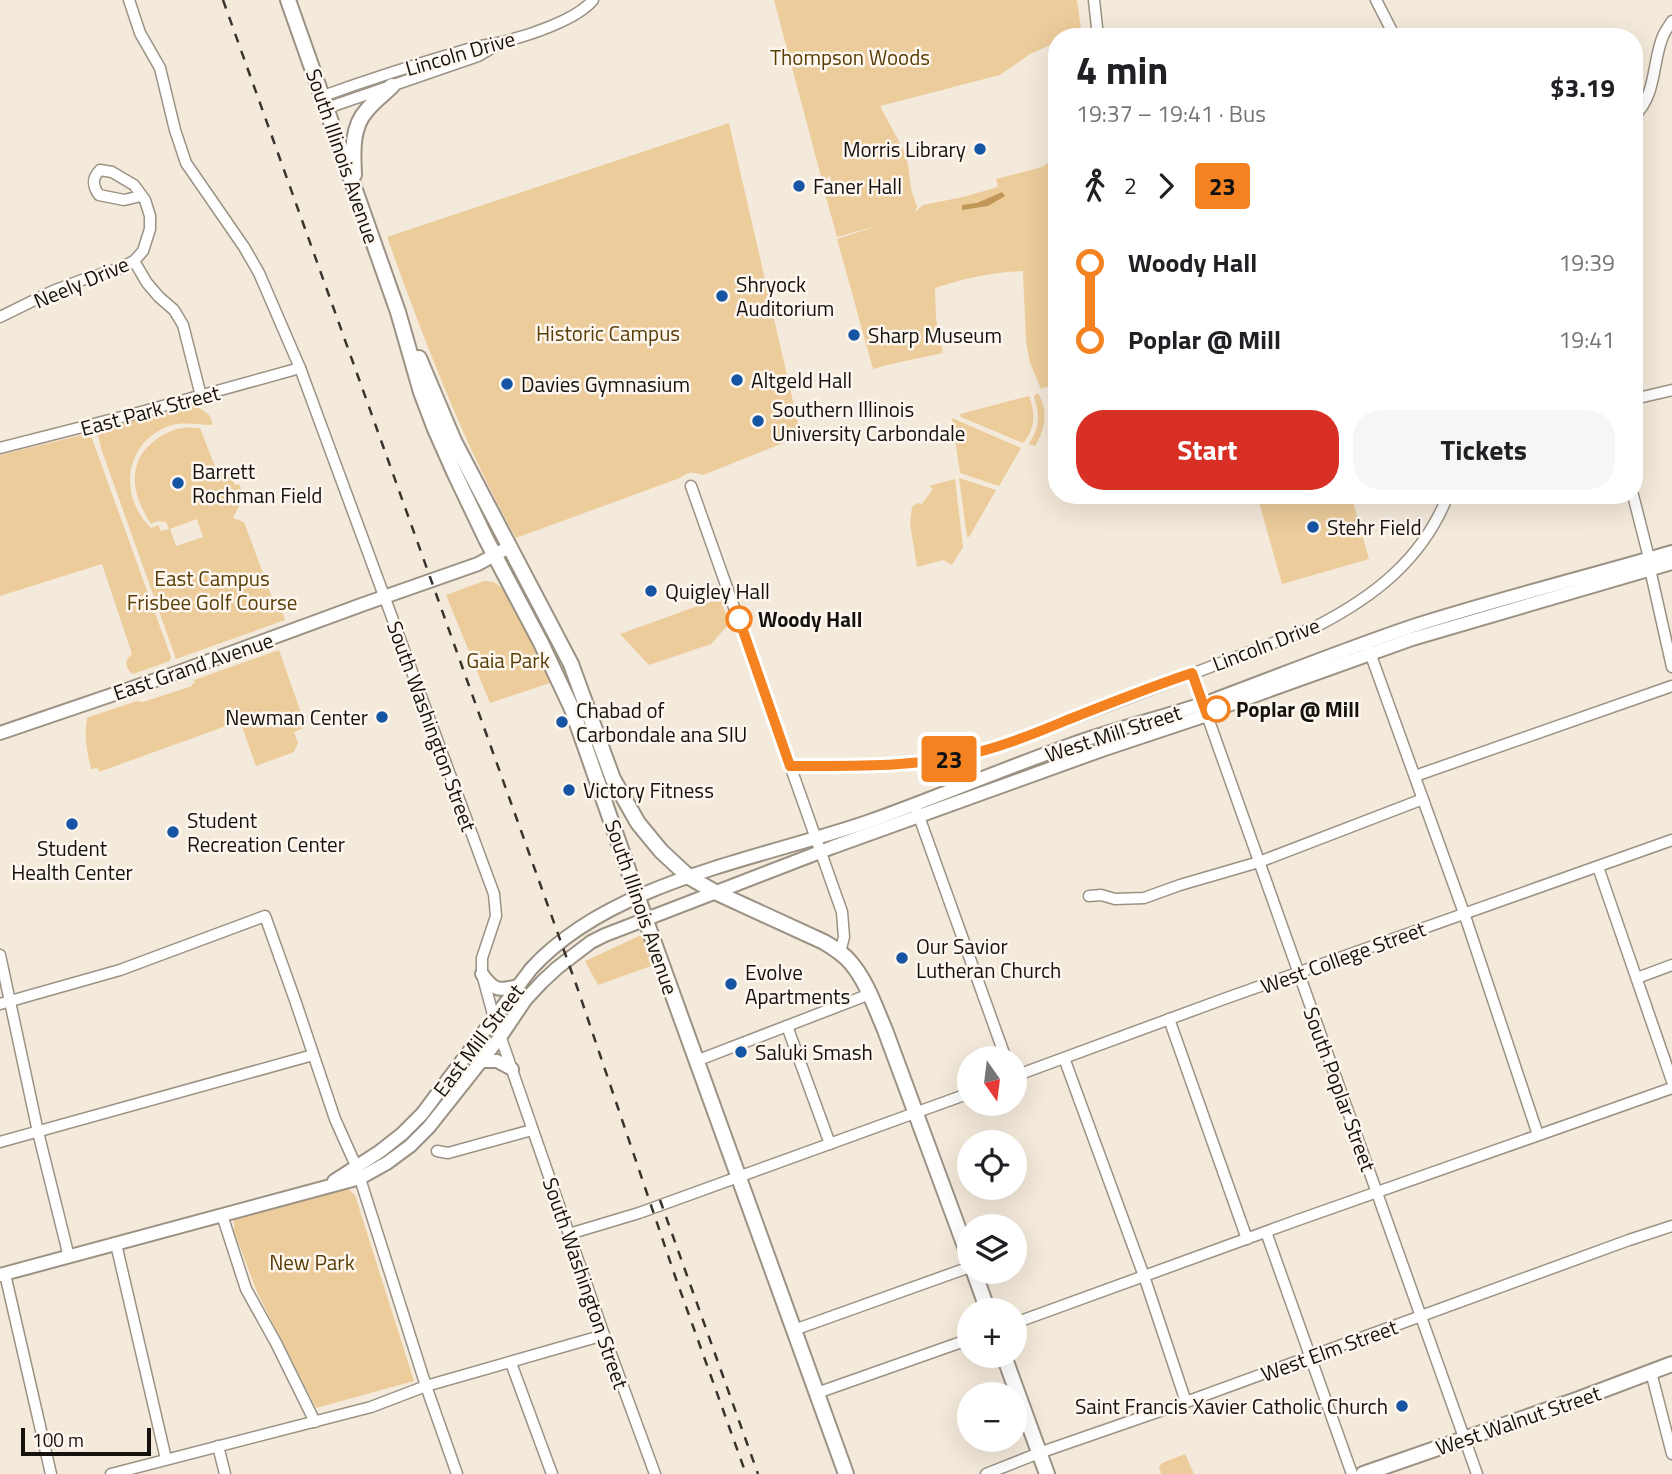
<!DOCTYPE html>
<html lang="en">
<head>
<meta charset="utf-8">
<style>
  :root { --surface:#fff; --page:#f6f6f6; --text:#202124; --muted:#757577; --accent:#d93025 }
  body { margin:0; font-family:"Titillium Web",sans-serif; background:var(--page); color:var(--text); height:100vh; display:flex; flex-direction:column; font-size:26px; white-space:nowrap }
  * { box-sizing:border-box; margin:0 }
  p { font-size:23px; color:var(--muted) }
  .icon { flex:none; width:38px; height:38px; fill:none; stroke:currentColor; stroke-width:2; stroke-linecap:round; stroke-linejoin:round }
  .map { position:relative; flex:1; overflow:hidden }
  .side { position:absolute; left:1048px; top:28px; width:595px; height:476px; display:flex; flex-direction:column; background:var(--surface); border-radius:28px; box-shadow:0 7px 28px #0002 }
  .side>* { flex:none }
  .badge { padding:0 14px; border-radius:5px; font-size:24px; line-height:46px }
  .needle { width:46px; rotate:166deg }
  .fabs { position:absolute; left:957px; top:1046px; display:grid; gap:14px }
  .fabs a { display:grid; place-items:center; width:70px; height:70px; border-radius:50%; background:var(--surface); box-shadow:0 7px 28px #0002; font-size:35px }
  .scale { position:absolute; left:21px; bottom:18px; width:130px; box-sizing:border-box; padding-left:7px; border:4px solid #15120d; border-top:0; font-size:19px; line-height:24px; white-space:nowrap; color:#15120d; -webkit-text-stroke:5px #fef7ef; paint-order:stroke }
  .map>.badge { position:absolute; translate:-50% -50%; box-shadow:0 0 0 4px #fff }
  .legs { display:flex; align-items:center; gap:10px; height:77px; padding:0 28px; font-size:23px }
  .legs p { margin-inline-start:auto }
  .head { display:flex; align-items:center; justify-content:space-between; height:119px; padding:0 28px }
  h1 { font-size:38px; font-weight:700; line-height:52px }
  .button { display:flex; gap:14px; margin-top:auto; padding:14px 28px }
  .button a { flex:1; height:80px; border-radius:28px; background:var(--accent); color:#fff; font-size:28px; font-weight:700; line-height:80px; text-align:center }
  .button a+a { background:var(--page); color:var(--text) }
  ul { padding:0 28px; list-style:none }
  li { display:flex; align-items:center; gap:24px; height:77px; font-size:26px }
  li i { display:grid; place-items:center; width:10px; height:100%; margin:0 9px; background:currentColor }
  li i::after { content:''; width:18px; height:18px; margin:-9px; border:5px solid; border-radius:50%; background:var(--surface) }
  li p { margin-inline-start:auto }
  li:first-child i { background:linear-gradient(#0000 50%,currentColor 0) }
  li:last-child i { background:linear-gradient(currentColor 50%,#0000 0) }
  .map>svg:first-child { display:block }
</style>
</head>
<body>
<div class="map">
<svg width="1672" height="1474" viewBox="0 0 1672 1474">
  <rect width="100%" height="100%" fill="#f4eadb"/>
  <g fill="#edcc9b" fill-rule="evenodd">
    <path d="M 774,0 L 1077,0 L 1082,36 L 1057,37 L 1057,42 L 1030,54 L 1000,75 L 880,106 L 903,149 L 908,164 L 911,189 L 917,207 L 915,212 L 923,205 L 963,197 L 998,187 L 996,179 L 1042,167 L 1057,157 L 1057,386 L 1054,384 L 1041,389 L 1030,363 L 1026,342 L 1023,271 C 992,272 964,278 935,288 L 936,319 L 943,353 L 891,364 L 873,369 L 837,239 L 880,225 L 837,237 L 823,186 L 832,184 L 830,176 L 828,177 L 823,184 Z"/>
    <path d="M 729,123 L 801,436 L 703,475 C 695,472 688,471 680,478 L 516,538 C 463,443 424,340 387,237 Z"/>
    <path d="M 1038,393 C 1049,411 1045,430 1035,446 L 1029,444 C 1040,425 1040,418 1034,397 L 1035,395 Z"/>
    <path d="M 1029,396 C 1036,413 1035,429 1023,443 L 961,417 L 960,414 Z"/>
    <path d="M 186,404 C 197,407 214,412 212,425 C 198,425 183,421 169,426 C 124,443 118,496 151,528 L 158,525 L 161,531 L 169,529 L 166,522 L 158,521 L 151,524 C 133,497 125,464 154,441 C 162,435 173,429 183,428 C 188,427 194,428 200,428 L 218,474 L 230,470 L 235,485 L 239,484 L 244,496 L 233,518 L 244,522 L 277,611 L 282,610 L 285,620 L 176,659 L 102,451 L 97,432 L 124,421 ZM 197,519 L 203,537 L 176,546 L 170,529 Z"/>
    <path d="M 952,418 L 1021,448 L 999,486 L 960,473 Z"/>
    <path d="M 90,433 L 171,657 L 170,661 L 133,674 C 128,671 125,664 127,659 L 132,654 L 102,564 L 0,596 L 0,455 Z"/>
    <path d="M 959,478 L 996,490 L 969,537 L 967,537 Z"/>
    <path d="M 955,479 L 963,547 L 952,565 L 943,560 L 917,567 L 910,524 L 912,507 L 917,503 L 922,504 L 933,489 L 929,486 Z"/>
    <path d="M 1257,495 L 1351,495 L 1369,559 L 1282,584 Z"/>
    <path d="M 484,581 L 494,582 L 503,589 L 535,642 L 553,682 L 490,703 L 446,595 Z"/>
    <path d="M 721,600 L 729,624 L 711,644 L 649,665 L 620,634 L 706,603 Z"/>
    <path d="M 279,650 L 306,727 L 294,732 L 298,743 L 294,752 L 256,766 L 240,721 L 99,772 L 98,768 L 91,769 C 87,752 84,736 87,718 L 89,717 L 137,701 L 143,702 L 189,687 L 192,686 L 192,684 L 195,683 L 194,680 Z"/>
    <path d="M 639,936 L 642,936 L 644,940 L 654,965 L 598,985 L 585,961 Z"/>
    <path d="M 347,1188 L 355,1195 L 414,1381 L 316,1408 L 257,1292 L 234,1231 L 234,1219 Z"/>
    <path d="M 1185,1454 L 1194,1474 L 1161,1474 L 1159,1467 L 1162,1463 Z"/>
  </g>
  <path fill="#c09757" d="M 1002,192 L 1005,196 L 988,206 L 962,210 L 962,205 L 977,203 Z"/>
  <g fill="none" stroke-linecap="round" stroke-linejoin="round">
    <g stroke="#9b9284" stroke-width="13">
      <g id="minor">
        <path d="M 129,0 L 140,33 L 160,68 L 175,130 L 186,163 L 244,247 L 259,273 L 300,368 L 494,894 L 496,916 L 482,958 L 482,974 L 494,1018 L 604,1335 L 655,1474"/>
        <path d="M 1094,0 L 1098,37"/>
        <path d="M 1376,0 L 1395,37"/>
        <path d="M 323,96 C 370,79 417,64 465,50 C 477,46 490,45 502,42 C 527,36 577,20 593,0"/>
        <path d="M 327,108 L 478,56 L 497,45"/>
        <path d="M 1634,116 C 1657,95 1652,62 1663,36 C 1665,31 1669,26 1672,21"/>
        <path d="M 134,261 L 147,283 L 159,297 L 174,310 L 183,325 L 201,396"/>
        <path d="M 0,317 L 53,291 L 82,280 L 118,269 L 134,261 L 143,251 L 150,229 L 150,216 L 145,200 L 134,185 L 112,172 L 100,170 C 92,178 92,185 99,195 L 124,200 L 141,196"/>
        <path d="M 1634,399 L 1672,390"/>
        <path d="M 0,448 L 141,412 L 300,368"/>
        <path d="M 691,486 L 842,912 L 844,937 L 840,952"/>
        <path d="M 1633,495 L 1649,558 L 1650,569 L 1672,667"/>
        <path d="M 1369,650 L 1464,913 L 1538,1135"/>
        <path d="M 1192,673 L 1477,1474"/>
        <path d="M 790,766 C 841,766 894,768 944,760 C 968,756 990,749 1013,742 L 1315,627 C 1374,597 1423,559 1448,495"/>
        <path d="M 1415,776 L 1672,686"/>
        <path d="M 917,811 L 1006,1059"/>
        <path d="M 1598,867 L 1672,1081"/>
        <path d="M 1089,896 L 1101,895 L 1115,899 L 1144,898 L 1180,885 L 1259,862 L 1423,799"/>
        <path d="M 0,955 L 38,1132 L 69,1257"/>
        <path d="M 1637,978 L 1672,965"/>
        <path d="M 0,1004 L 120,970 L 265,916 L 295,1000 L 335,1119 L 356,1166 L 426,1386 L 457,1474"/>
        <path d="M 1169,1019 L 1247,1239"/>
        <path d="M 787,1026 L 830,1144"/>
        <path d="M 1064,1058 L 1144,1276 L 1186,1402"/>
        <path d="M 696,1061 L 870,994"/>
        <path d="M 1015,1076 L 1221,1000 L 1672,840"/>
        <path d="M 0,1142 L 313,1055"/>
        <path d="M 437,1151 L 448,1153 L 532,1130"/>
        <path d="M 222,1215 L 246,1289 L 276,1343 L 315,1422"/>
        <path d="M 1266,1232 L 1352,1474"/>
        <path d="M 569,1234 L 639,1213 L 970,1093"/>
        <path d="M 116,1244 L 166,1459"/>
        <path d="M 5,1274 L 51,1474"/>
        <path d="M 1015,1323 L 1298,1220 L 1672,1088"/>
        <path d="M 794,1330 L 970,1267"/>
        <path d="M 511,1363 L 552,1474"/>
        <path d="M 1651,1372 L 1672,1454"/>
        <path d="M 817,1393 L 970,1339"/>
        <path d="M 218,1446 L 225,1474"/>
        <path d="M 111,1474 L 371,1407 L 426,1386 L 604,1335"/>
        <path d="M 986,1474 L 1039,1453 L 1186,1402 L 1629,1240 L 1672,1226"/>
      </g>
    </g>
    <g stroke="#9b9284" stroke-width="16">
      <g id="major">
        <path d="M 0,733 L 179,672 L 364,604 L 478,564 L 509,547"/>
        <path d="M 482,974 C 494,991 499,991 518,986"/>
        <path d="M 481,1061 L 497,1061 L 512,1069"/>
        <path d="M 334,1181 L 379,1152 L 402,1134 L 422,1114 L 531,969 C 611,881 761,859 870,821 C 937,797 1003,769 1070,745 C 1116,728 1165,717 1211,701 C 1278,676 1345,649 1413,626 C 1498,599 1586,577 1672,552"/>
        <path d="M 0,1275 L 360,1178 L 387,1163 L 410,1146 L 429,1127 L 501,1036 L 526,999 L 542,982 L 557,968 L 591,942 L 605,935 L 833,847 L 1102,750 L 1207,715 L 1217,709 L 1412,639 L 1672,563"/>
      </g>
    </g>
    <g stroke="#9b9284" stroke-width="18">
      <g id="highway">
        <path d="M 288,0 L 398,312 L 421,392 L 435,429 L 455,474 L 486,539 L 541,643 L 572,709 L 645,918 L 846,1474"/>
        <path d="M 354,175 C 353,154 351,127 367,110 C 374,101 384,94 392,86"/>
        <path d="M 419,358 L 454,441 L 571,664 L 613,779 L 638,823 L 661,851 L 689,877 L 715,892 L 824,942 C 834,948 844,954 851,963 C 867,982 875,1007 885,1030 L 970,1260"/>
        <path d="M 974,1272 L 988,1311"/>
        <path d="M 1004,1356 L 1047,1474"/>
        <path d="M 1363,1474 L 1579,1399 L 1672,1364"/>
      </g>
    </g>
    <use href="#minor" stroke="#fff" stroke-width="10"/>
    <use href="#major" stroke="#fff" stroke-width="12"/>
    <use href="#highway" stroke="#fff" stroke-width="14"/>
    <g stroke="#38342d" stroke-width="2.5" stroke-dasharray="9 9" stroke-linecap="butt">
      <path d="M 223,0 L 576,984 L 675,1276 L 746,1474"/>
      <path d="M 660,1200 L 758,1474"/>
    </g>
  </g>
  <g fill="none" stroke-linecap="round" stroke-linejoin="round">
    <g stroke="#fff" stroke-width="16">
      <path id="line-1" d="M 739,619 L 790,766 C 854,766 920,768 982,751 C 1011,743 1039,732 1067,720 C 1108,704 1150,687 1192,673 L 1207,715 L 1217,709"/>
    </g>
    <use href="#line-1" stroke="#f58220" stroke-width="10"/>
  </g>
  <g fill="#1654a4" stroke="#fef7ef" stroke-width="2.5">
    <circle cx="980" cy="149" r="7"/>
    <circle cx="799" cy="186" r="7"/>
    <circle cx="722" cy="296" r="7"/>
    <circle cx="854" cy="335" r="7"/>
    <circle cx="737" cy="380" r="7"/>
    <circle cx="507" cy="384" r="7"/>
    <circle cx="758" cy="421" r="7"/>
    <circle cx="178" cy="483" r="7"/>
    <circle cx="1313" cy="527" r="7"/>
    <circle cx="651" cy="591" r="7"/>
    <circle cx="382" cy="717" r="7"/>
    <circle cx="562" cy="722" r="7"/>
    <circle cx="569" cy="790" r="7"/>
    <circle cx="72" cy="824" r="7"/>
    <circle cx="173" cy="832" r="7"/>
    <circle cx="902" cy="958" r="7"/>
    <circle cx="731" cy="984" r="7"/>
    <circle cx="741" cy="1052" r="7"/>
    <circle cx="1402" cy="1406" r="7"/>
  </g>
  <g fill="#fff" stroke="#f58220" stroke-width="3.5">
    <circle cx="739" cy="619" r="12"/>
    <circle cx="1217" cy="709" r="12"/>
  </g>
  <g text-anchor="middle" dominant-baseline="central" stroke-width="5" stroke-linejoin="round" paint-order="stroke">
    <g font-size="21" fill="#15120d" stroke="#fef7ef">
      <text transform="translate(460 53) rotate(-16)">Lincoln Drive</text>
      <text transform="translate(343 156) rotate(71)">South Illinois Avenue</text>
      <text transform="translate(81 282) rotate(-23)">Neely Drive</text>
      <text transform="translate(150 410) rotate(-15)">East Park Street</text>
      <text transform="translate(1266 644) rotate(-21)">Lincoln Drive</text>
      <text transform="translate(193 666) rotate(-19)">East Grand Avenue</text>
      <text transform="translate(432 726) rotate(70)">South Washington Street</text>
      <text transform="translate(1113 733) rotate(-18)">West Mill Street</text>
      <text transform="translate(642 907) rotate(71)">South Illinois Avenue</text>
      <text transform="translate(1343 957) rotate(-20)">West College Street</text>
      <text transform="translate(478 1040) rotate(-53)">East Mill Street</text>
      <text transform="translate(1340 1089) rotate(70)">South Poplar Street</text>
      <text transform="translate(586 1283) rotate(71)">South Washington Street</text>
      <text transform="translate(1329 1350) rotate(-20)">West Elm Street</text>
      <text transform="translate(1518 1420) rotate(-19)">West Walnut Street</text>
    </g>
    <g font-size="21" fill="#5a3e08" stroke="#fef7ef">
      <text x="850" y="57">Thompson Woods</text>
      <text x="608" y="333">Historic Campus</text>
      <text x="212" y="578">East Campus<tspan x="212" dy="24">Frisbee Golf Course</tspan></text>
      <text x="508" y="660">Gaia Park</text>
      <text x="312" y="1262">New Park</text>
    </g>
    <g font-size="21" fill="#15120d" stroke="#fef7ef" text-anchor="start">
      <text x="966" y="149" text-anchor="end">Morris Library</text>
      <text x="813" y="186">Faner Hall</text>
      <text x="736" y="284">Shryock<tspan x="736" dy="24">Auditorium</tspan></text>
      <text x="868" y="335">Sharp Museum</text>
      <text x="751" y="380">Altgeld Hall</text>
      <text x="521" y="384">Davies Gymnasium</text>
      <text x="772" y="409">Southern Illinois<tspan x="772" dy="24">University Carbondale</tspan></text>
      <text x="192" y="471">Barrett<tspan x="192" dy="24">Rochman Field</tspan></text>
      <text x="1327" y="527">Stehr Field</text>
      <text x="665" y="591">Quigley Hall</text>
      <text x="576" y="710">Chabad of<tspan x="576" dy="24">Carbondale ana SIU</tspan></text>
      <text x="368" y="717" text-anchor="end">Newman Center</text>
      <text x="583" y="790">Victory Fitness</text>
      <text x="187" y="820">Student<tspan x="187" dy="24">Recreation Center</tspan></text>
      <text x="72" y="848" text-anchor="middle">Student<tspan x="72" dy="24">Health Center</tspan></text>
      <text x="916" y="946">Our Savior<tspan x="916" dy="24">Lutheran Church</tspan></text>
      <text x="745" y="972">Evolve<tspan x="745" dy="24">Apartments</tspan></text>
      <text x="755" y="1052">Saluki Smash</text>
      <text x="1388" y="1406" text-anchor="end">Saint Francis Xavier Catholic Church</text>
    </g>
    <g font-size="21" font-weight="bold" fill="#15120d" stroke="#fef7ef" text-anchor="start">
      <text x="758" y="619">Woody Hall</text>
      <text x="1236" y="709">Poplar @ Mill</text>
    </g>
  </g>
</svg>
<div class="fabs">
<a><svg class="needle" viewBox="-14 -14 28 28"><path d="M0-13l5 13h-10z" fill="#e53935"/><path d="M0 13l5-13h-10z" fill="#757577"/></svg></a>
<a><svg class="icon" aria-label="locate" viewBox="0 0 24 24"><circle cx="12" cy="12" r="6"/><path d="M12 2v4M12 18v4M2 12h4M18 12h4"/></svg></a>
<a><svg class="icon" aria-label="layers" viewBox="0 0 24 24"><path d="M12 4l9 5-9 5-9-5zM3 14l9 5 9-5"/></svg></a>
<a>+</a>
<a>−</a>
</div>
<div class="scale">100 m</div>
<b class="badge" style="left:949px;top:759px;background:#f58220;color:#111">23</b>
<section class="side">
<div class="head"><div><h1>4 min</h1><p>19:37 – 19:41 · Bus</p></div><b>$3.19</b></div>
<div class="legs"><svg class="icon" aria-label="walk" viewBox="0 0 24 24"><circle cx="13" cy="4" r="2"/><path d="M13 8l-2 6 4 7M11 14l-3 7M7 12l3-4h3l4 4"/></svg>2<svg class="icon" aria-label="forward" viewBox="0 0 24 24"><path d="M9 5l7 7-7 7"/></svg><b class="badge" style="background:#f58220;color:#111">23</b></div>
<ul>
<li><i style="color:#f58220"></i><b>Woody Hall</b><p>19:39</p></li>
<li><i style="color:#f58220"></i><b>Poplar @ Mill</b><p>19:41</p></li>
</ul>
<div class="button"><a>Start</a><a>Tickets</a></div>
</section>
</div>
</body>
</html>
